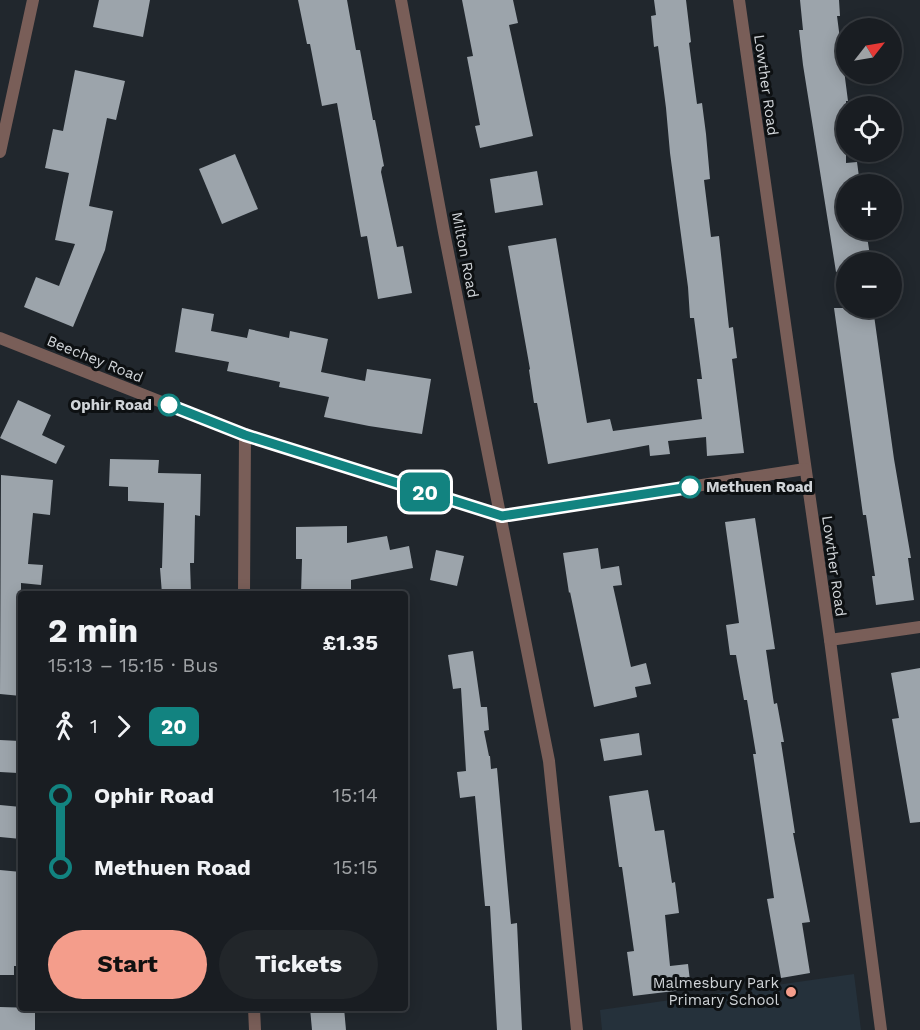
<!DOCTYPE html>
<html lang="en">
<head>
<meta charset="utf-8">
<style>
  :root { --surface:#191d22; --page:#22262a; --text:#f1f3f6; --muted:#9fa2a5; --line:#373b40; --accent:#f49d8b }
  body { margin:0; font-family:"Work Sans",sans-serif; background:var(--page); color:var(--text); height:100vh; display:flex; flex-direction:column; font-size:22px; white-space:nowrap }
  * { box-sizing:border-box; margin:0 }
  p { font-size:20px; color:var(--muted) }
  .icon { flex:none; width:33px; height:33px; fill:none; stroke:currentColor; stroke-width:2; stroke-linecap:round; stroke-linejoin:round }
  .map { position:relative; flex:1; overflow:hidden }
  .drawer { position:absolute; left:18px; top:591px; width:390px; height:420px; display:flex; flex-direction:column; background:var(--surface); border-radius:6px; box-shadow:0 3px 15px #0003,0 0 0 2px var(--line) }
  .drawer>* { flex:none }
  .badge { padding:0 12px; border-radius:9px; font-size:21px; line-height:39px }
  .needle { width:39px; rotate:59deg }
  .tools { position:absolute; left:836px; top:18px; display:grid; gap:12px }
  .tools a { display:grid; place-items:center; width:66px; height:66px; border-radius:50%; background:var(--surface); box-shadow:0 3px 15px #0003,0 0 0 2px var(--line); font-size:30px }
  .map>.badge { position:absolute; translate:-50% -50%; box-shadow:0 0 0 3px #fff }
  .legs { display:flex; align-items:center; gap:9px; height:66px; padding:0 30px; font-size:20px }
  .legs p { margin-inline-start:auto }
  .summary { display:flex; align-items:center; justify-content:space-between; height:102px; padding:0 30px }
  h1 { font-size:33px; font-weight:700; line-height:45px }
  .button { display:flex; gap:12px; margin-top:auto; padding:12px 30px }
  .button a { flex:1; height:69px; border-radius:36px; background:var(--accent); color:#111; font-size:24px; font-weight:700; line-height:69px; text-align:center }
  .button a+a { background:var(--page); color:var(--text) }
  ul { padding:0 30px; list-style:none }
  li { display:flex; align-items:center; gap:21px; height:72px; font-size:22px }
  li i { display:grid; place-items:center; width:9px; height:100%; margin:0 8px; background:currentColor }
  li i::after { content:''; width:15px; height:15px; margin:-8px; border:4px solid; border-radius:50%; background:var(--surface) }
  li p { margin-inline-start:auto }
  li:first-child i { background:linear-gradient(#0000 50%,currentColor 0) }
  li:last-child i { background:linear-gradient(currentColor 50%,#0000 0) }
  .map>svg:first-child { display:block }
</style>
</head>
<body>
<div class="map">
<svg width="920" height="1030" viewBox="0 0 920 1030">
  <rect width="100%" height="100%" fill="#21272d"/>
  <path fill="#25313b" d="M 854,974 L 861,1030 L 602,1030 L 600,1010 Z"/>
  <g fill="#9ca4ab">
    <path d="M 99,0 L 150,0 L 143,37 L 93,27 Z"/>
    <path d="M 298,0 L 347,0 L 356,50 L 360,50 L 373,120 L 375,120 L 384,166 L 382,167 L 381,172 L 397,247 L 403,246 L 412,293 L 378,299 L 367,236 L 361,237 L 337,103 L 322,106 L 310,44 L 307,44 Z"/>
    <path d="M 462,0 L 513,0 L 518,23 L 509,25 L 533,136 L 480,148 L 475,126 L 480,125 L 467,57 L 473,56 Z"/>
    <path d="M 654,0 L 686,0 L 691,42 L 689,43 L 697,104 L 702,103 L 706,134 L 710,179 L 704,180 L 711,237 L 719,236 L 729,328 L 733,327 L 737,358 L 732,359 L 744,453 L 707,456 L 706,437 L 668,441 L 670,454 L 650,456 L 649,445 L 548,464 L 537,403 L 534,403 L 529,370 L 530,369 L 508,246 L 556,238 L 587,423 L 610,419 L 613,431 L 702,419 L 697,379 L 702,379 L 694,318 L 690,318 L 688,287 L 670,153 L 666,108 L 658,46 L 654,47 L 651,16 L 656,15 Z"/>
    <path d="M 800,0 L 839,0 L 840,16 L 837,16 L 848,101 L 846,101 L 846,163 L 857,162 L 860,184 L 846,184 L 846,230 L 866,230 L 871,262 L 846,262 L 846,271 L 836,272 L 803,65 L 799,30 L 803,30 Z"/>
    <path d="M 75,70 L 125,81 L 116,120 L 107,118 L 89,206 L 113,211 L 105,250 L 73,327 L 24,307 L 36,277 L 59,286 L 75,244 L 55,240 L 69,173 L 45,168 L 53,129 L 63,131 Z"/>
    <path d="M 235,154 L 258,209 L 222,224 L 199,169 Z"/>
    <path d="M 537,171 L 543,205 L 495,213 L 490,179 Z"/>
    <path d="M 182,308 L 214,314 L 211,331 L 247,338 L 249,329 L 289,338 L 290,331 L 328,339 L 321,372 L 365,381 L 367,369 L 431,379 L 422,434 L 369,426 L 324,417 L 329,397 L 279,387 L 280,382 L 227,371 L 229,362 L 175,352 Z"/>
    <path d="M 834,308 L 873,308 L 894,459 L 911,558 L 908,558 L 914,600 L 876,605 L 872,576 L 875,576 L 866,515 L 863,515 L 859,486 Z"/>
    <path d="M 18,400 L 51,415 L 42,435 L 65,446 L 56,464 L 0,438 Z"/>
    <path d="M 110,459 L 159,460 L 158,473 L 201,474 L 200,516 L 195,515 L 194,563 L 190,563 L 191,594 L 162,594 L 160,568 L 162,568 L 164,503 L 128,501 L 128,487 L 109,486 Z"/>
    <path d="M 1,475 L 53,480 L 50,515 L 33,513 L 28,564 L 43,565 L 41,585 L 21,583 L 21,696 L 0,694 Z"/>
    <path d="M 755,518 L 775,649 L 766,650 L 774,704 L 777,703 L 784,742 L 781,742 L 795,833 L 793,833 L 810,922 L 802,923 L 810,973 L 781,978 L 767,899 L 774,898 L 753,754 L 756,754 L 747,700 L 744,700 L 736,655 L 730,655 L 726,625 L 739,623 L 725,522 Z"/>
    <path d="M 347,526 L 347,543 L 387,536 L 390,550 L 409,546 L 413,568 L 351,580 L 351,594 L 301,594 L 302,559 L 296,559 L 296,527 Z"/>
    <path d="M 598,548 L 601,569 L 619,566 L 622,585 L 613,586 L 631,667 L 646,663 L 651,684 L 635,687 L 637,697 L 594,707 L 570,592 L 569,593 L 563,553 Z"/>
    <path d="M 436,550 L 464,556 L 457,586 L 430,580 Z"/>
    <path d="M 473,651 L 481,707 L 487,707 L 489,730 L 484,731 L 489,756 L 490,756 L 491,769 L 497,768 L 511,924 L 517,923 L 522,1030 L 497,1030 L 490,906 L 485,906 L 475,796 L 460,798 L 457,772 L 466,771 L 461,688 L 453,689 L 448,655 Z"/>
    <path d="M 920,668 L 920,822 L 910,823 L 892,719 L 899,718 L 891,673 Z"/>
    <path d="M 639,733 L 642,755 L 604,761 L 600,739 Z"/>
    <path d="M 0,740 L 20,741 L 18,773 L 0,772 Z"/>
    <path d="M 648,790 L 655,831 L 664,830 L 672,883 L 675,882 L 679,913 L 665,915 L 670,966 L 688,964 L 691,989 L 633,996 L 627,952 L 634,951 L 622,867 L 619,867 L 609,796 Z"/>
    <path d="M 0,805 L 21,807 L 21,839 L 0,837 Z"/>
    <path d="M 0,870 L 21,872 L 16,934 L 20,934 L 18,966 L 14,966 L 14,975 L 0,975 Z"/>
    <path d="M 0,1007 L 35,1008 L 35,1030 L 0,1030 Z"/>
    <path d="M 310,1008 L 344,1008 L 346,1030 L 312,1030 Z"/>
  </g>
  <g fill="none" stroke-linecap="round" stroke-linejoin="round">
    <g stroke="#795e58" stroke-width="12">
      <path d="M 401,0 L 444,232 L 549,761 L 577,1030"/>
      <path d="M 739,0 L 830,640 L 881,1030"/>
      <path d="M 0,152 L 33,0"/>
      <path d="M 0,338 L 245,435 L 502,516 L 805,469"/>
      <path d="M 244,594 L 245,435"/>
      <path d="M 830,640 L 920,627"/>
      <path d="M 254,1008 L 255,1030"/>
    </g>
  </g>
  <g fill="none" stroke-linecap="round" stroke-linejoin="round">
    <g stroke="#fff" stroke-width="14">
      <path id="line-1" d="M 169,405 L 245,435 L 502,516 L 690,487"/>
    </g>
    <use href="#line-1" stroke="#128380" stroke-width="9"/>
  </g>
  <g fill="#fff" stroke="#128380" stroke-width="3">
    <circle cx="169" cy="405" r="10"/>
    <circle cx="690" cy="487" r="10"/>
  </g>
  <circle fill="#f49d8b" stroke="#0d1012" stroke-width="2" cx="791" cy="992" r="6"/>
  <g text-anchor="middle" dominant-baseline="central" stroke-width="6" stroke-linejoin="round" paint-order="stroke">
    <g font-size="15" fill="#d0d4d8" stroke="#0d1012">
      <text transform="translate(766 85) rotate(82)">Lowther Road</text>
      <text transform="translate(465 255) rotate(79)">Milton Road</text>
      <text transform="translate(95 359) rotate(22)">Beechey Road</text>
      <text transform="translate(834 566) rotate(82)">Lowther Road</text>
    </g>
    <g font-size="15" font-weight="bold" fill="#d0d4d8" stroke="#0d1012" text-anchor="end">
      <text x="152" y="405">Ophir Road</text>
      <text x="706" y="487" text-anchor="start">Methuen Road</text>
    </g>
    <g font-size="15" fill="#d0d4d8" stroke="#0d1012" text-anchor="end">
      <text x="779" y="983">Malmesbury Park<tspan x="779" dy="17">Primary School</tspan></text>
    </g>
  </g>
</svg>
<div class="tools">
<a><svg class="needle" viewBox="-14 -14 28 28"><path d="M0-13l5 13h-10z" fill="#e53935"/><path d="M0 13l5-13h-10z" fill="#9fa2a5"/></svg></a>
<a><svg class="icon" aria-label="locate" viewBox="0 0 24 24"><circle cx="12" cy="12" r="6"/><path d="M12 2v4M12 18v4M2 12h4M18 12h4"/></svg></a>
<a>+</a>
<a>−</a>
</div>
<b class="badge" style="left:425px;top:492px;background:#128380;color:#fff">20</b>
<section class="drawer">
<div class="summary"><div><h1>2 min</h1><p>15:13 – 15:15 · Bus</p></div><b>£1.35</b></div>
<div class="legs"><svg class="icon" aria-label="walk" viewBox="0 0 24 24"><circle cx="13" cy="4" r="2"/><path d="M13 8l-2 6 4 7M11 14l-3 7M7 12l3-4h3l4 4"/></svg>1<svg class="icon" aria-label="forward" viewBox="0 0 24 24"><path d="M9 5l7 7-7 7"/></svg><b class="badge" style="background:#128380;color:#fff">20</b></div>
<ul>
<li><i style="color:#128380"></i><b>Ophir Road</b><p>15:14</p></li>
<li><i style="color:#128380"></i><b>Methuen Road</b><p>15:15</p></li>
</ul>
<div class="button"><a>Start</a><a>Tickets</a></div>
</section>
</div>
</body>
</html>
